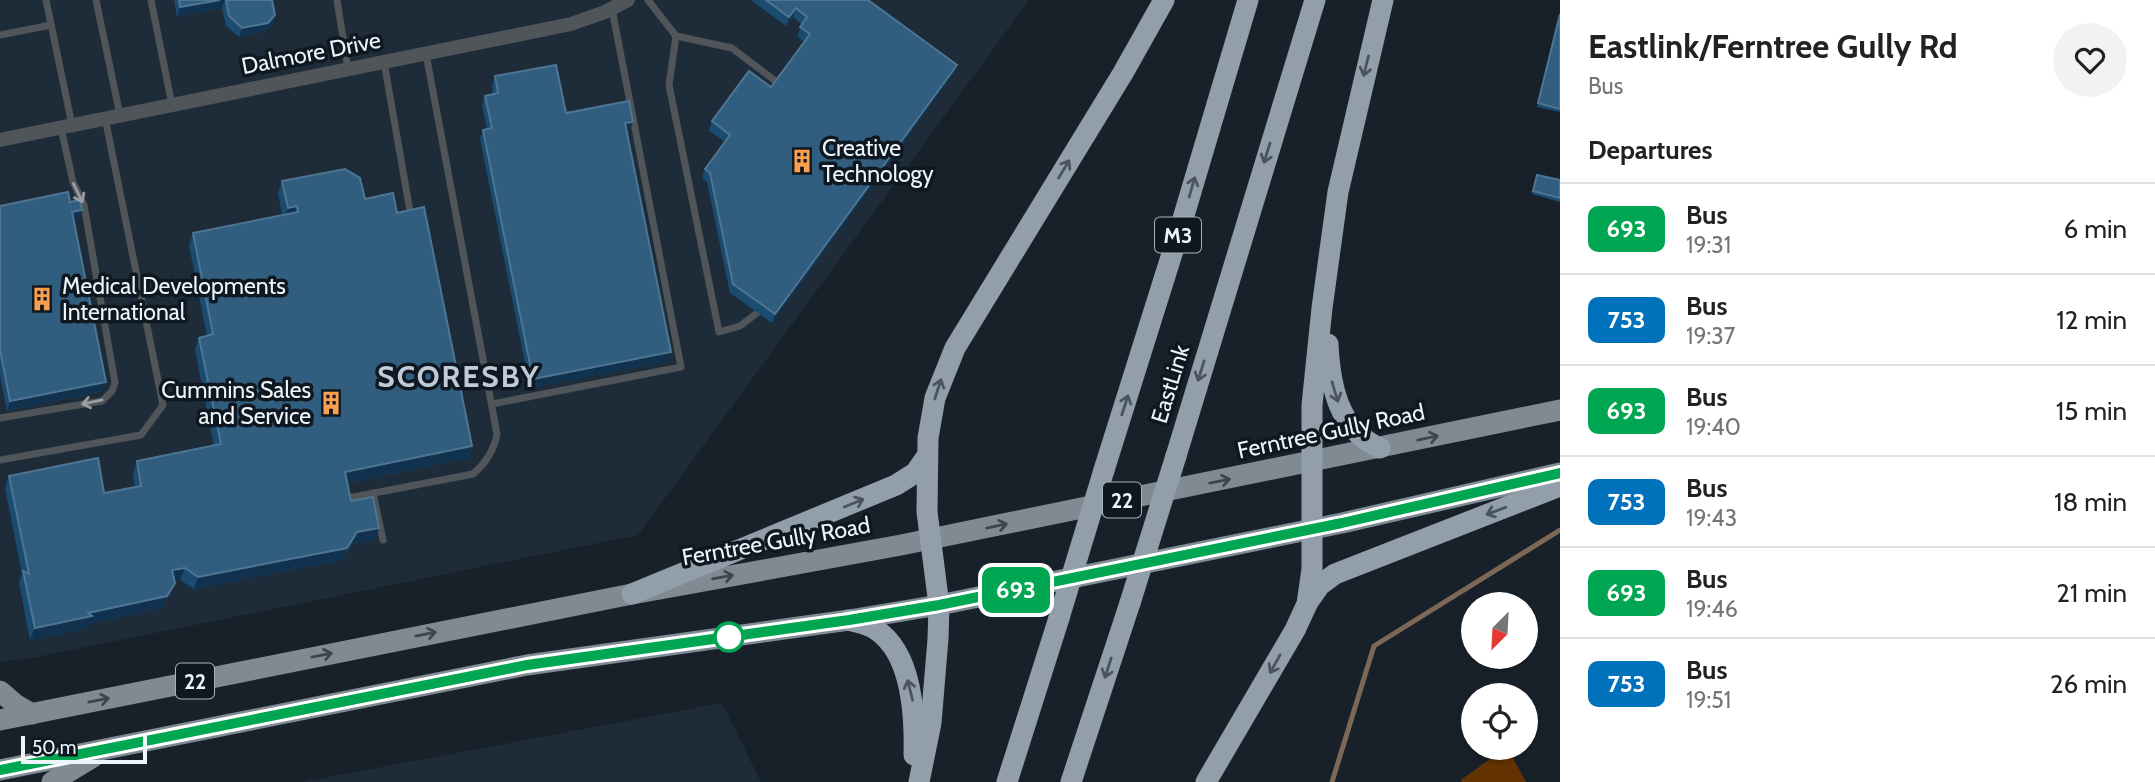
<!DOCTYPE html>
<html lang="en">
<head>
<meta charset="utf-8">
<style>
  :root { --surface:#fff; --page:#f2f2f2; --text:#222; --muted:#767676; --line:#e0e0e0 }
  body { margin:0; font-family:Cabin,sans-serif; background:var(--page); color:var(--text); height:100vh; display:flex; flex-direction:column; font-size:26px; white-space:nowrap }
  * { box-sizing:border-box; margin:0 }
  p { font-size:23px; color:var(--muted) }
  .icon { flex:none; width:38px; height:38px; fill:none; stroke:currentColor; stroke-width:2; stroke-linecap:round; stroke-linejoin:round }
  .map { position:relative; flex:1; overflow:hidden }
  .panel { display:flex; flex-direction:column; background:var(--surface); width:595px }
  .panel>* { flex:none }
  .badge { padding:0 14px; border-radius:10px; font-size:24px; line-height:46px }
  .needle { width:46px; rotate:204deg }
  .controls { position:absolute; left:1461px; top:592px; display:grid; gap:14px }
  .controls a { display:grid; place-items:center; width:77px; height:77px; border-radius:50%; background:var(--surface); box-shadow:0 2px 5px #0004; font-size:35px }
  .scale { position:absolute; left:21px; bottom:18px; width:126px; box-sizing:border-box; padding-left:7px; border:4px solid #edf4fa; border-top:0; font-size:19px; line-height:24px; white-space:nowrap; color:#edf4fa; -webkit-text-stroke:5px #0f1820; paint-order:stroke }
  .map>.badge { position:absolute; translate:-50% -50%; box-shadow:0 0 0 4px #fff }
  h2 { padding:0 28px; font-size:26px; line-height:63px }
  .round { display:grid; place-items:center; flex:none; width:74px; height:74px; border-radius:37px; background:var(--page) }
  .headline { display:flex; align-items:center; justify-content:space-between; height:119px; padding:0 28px }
  h1 { font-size:33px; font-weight:800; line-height:52px }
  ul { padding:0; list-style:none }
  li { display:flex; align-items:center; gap:21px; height:91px; padding:0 28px; border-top:2px solid var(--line) }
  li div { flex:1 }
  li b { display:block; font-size:26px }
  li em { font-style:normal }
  li .badge { min-width:77px; font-weight:700; text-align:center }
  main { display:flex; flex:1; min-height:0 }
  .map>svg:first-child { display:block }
</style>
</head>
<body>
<main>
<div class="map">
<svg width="1560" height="782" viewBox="0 0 1560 782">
  <rect width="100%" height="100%" fill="#18212a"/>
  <g fill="#1e2c3a">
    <path d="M 0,0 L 1029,0 L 638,535 L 31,658 L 0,662 Z"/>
    <path d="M 722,703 L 761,782 L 302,782 Z"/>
  </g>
  <path fill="#623300" d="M 1507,747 L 1526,782 L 1461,782 L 1462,779 Z"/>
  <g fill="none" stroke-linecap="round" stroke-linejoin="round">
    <path stroke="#7c6854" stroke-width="5" d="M 1332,782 L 1374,646 L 1560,530"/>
    <g stroke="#505559" stroke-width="7">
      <path d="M 46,0 L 72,125"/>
      <path d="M 96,0 L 120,115"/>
      <path d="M 151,0 L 172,105"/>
      <path d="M 337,0 L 348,69"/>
      <path d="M 648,0 L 676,36 L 669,85 L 719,332 L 740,326 L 757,313"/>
      <path d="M 0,35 L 51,25"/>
      <path d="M 676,36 L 732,48 L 778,83"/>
      <path d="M 384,62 L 411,217"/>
      <path d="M 492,404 L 681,367 L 612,9"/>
      <path d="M 0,418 L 102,401 L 112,391 L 115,383 L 84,205 L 73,182 L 61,128"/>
      <path d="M 0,460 L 141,435 L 163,405 L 105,118"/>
      <path d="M 373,493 L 383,540"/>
      <path d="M 348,498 L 473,474 C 486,463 494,450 497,434 L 426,54"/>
    </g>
    <path stroke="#505559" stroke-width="14" d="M 0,140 L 571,24 L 605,12 L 628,0"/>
    <g stroke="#808a93" stroke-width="21">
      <path d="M 0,691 L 15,704 L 32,714"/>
      <path d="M 0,720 L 632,594 L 901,545 L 1560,410"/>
      <path d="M 0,770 L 527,665 L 849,620 L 939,605 L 1342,523 L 1560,473"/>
      <path d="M 52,782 L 93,757"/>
    </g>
    <g stroke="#929eaa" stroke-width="21">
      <path d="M 1328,344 C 1330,385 1338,430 1380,448"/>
      <path d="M 1176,456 L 1315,0"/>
      <path d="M 1104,470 L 1182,222 L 1248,0"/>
      <path d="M 632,594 L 896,485 L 915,473 L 927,456"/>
      <path d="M 1308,602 L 1320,585 L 1335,574 L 1560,486"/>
      <path d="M 849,620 C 858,623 867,624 875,629 C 913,653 915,716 914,755"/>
      <path d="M 919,782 L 931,723 L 938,639 L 939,605 L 927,512 L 928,438 L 935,398 L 955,348 L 1123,73 L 1164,0"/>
      <path d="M 1007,782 L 1059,618"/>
      <path d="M 1071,782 L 1130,603"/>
      <path d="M 1206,782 L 1295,630 L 1307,604 L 1312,569 L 1312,405 L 1322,308 L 1338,192 L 1383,0"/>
    </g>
    <g stroke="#929eaa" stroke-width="21">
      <path d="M 1130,603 L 1176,456"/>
      <path d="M 1059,618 L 1104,470"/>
    </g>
  </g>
  <g fill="#1a4b70">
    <path d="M 174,0 L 272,0 L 275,15 L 272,25 L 264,32 L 239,37 L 226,26 L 222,8 L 177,17 Z"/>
    <path d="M 751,0 L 868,0 L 957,65 L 953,74 L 772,323 L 730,293 L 707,182 L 702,178 L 705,169 L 725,142 L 709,131 L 712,121 L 771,87 L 804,42 L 797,36 L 802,25 L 793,17 L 786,26 Z"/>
    <path d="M 1560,13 L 1560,112 L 1537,107 Z"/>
    <path d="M 495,76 L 566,113 L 630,131 L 627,132 L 671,352 L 668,361 L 530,388 L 480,139 L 483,130 L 487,129 L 482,105 L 485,96 L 493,94 L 492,86 Z"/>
    <path d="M 1537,175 L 1560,180 L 1560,202 L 1532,194 Z"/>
    <path d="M 282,181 L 365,199 L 397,213 L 472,446 L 468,458 L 347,483 L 351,501 L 379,528 L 375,540 L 353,544 L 342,560 L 194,589 L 180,580 L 174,581 L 170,595 L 162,608 L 89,624 L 88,628 L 30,640 L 19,583 L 22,574 L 5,488 L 9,476 L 104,493 L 135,487 L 133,474 L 137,461 L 214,446 L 195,350 L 199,338 L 207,336 L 189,245 L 193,233 L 282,215 L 278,193 Z"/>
    <path d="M 70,202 L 79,219 L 74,220 L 103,391 L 7,411 L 0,376 L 0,206 Z"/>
  </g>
  <g fill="#10324e">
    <path d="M 220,0 L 225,0 L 222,8 L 177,17 L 180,7 Z"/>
    <path d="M 796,8 L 793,17 L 786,26 L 789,17 Z"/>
    <path d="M 275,15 L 272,25 L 264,32 L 239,37 L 242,28 Z"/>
    <path d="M 957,65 L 953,74 L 772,323 L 775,314 Z"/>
    <path d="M 633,122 L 630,131 L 622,133 L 625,123 Z"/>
    <path d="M 297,206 L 293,218 L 283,220 L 288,208 Z"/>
    <path d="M 82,210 L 79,219 L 69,221 L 72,212 Z"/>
    <path d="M 671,352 L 668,361 L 530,388 L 533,379 Z"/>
    <path d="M 106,382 L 103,391 L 7,411 L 10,401 Z"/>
    <path d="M 472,446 L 468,458 L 341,484 L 345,472 Z"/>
    <path d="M 379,528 L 375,540 L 353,544 L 342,560 L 194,589 L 198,577 L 357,532 Z"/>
    <path d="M 185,568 L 180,580 L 168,582 L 172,570 Z"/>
    <path d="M 175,583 L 170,595 L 162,608 L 89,624 L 88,628 L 30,640 L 35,628 Z"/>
  </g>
  <g fill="#315d7f" stroke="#4e7592" stroke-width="2">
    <path d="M 179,0 L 220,0 L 180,7 Z"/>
    <path d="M 226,0 L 272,0 L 275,15 L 268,23 L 242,28 L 229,16 Z"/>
    <path d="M 766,0 L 868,0 L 957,65 L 775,314 L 733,284 L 710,173 L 705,169 L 730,135 L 712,121 L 749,71 L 771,87 L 810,34 L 800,27 L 807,17 L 796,8 L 789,17 Z"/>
    <path d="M 1560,14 L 1560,109 L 1538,103 Z"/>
    <path d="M 556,65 L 566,113 L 629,101 L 633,122 L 625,123 L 671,352 L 533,379 L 483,130 L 492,128 L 485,96 L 498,93 L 495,76 Z"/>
    <path d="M 345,169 L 360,178 L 365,199 L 393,193 L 397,213 L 424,207 L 472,446 L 345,472 L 351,501 L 373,497 L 379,528 L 357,532 L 347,548 L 198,577 L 185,568 L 172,570 L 175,583 L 167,596 L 88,613 L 92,616 L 35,628 L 23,571 L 29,574 L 9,476 L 98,458 L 104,493 L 141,486 L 137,461 L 221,444 L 199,338 L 213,334 L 193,233 L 298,212 L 297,206 L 288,208 L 282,181 Z"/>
    <path d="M 1537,175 L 1560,180 L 1560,198 L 1533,191 Z"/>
    <path d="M 68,192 L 70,202 L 80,200 L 82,210 L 72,212 L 106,382 L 10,401 L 0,350 L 0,206 Z"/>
  </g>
  <defs><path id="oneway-shaft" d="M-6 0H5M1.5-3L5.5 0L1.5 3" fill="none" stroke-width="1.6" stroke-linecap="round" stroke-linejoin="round" transform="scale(1.75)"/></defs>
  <g stroke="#4a545e">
    <use href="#oneway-shaft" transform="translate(1366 66) rotate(104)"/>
    <use href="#oneway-shaft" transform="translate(1267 153) rotate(107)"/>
    <use href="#oneway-shaft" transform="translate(1064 169) rotate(-59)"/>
    <use href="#oneway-shaft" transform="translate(1192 187) rotate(-74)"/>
    <use href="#oneway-shaft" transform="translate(1201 371) rotate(107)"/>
    <use href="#oneway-shaft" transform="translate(938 389) rotate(-72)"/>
    <use href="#oneway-shaft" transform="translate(1335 392) rotate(73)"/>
    <use href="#oneway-shaft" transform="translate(1125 405) rotate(-72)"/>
    <use href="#oneway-shaft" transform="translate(854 503) rotate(-22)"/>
    <use href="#oneway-shaft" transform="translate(1496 511) rotate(159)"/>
    <use href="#oneway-shaft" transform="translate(1275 664) rotate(119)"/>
    <use href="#oneway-shaft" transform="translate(1108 668) rotate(108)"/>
    <use href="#oneway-shaft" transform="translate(910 690) rotate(-104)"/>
  </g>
  <g stroke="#979da1">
    <use href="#oneway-shaft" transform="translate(78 193) rotate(64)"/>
    <use href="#oneway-shaft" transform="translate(92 402) rotate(168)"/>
  </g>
  <g stroke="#3c464e">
    <use href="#oneway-shaft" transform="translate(1428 438) rotate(-12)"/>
    <use href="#oneway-shaft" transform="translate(1220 481) rotate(-11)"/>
    <use href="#oneway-shaft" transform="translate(997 526) rotate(-12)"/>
    <use href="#oneway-shaft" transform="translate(723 577) rotate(-10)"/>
    <use href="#oneway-shaft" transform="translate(426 634) rotate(-11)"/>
    <use href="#oneway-shaft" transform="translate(322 655) rotate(-11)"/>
    <use href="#oneway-shaft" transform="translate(99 700) rotate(-11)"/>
  </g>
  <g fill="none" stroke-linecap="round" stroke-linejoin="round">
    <g stroke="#fff" stroke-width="16">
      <path id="line" d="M 0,770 L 527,665 L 849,620 L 939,605 L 1342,523 L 1560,473"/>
    </g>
    <use href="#line" stroke="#00a651" stroke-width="10"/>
  </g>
  <defs>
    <g id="building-bare" transform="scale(1.89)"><path d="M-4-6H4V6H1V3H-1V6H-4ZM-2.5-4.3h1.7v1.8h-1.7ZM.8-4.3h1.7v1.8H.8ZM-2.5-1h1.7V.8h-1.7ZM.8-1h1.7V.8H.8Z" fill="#f99f4d" stroke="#0f1820" stroke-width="2.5" paint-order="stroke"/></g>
  </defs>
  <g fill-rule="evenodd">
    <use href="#building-bare" x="802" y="161"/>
    <use href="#building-bare" x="42" y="299"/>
    <use href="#building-bare" x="331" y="403"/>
  </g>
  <circle fill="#fff" stroke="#00a651" stroke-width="3.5" cx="729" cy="637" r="14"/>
  <g text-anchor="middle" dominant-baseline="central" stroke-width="7" stroke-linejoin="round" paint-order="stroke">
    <g fill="#0f1820" stroke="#aab2b9" stroke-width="2">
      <rect x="1155" y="217.5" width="46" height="35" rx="5"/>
      <rect x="1103" y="482.5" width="38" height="35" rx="5"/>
      <rect x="176" y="663.5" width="38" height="35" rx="5"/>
    </g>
    <g font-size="21" font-weight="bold" fill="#edf4fa">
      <text x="1178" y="235">M3</text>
      <text x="1122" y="500">22</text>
      <text x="195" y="681">22</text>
    </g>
    <g font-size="23" fill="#edf4fa" stroke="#0f1820">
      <text transform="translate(311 53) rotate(-11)">Dalmore Drive</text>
      <text transform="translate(1170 384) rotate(-73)">EastLink</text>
      <text transform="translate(1331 431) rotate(-12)">Ferntree Gully Road</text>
      <text transform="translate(776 541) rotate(-10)">Ferntree Gully Road</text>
    </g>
    <g font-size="23" fill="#edf4fa" stroke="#0f1820" text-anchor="start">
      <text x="822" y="148">Creative<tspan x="822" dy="26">Technology</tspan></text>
      <text x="62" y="286">Medical Developments<tspan x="62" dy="26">International</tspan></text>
      <text x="311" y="390" text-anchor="end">Cummins Sales<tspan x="311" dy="26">and Service</tspan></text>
    </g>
    <g font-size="30" font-weight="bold" letter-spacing="2" fill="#bfcbd7" stroke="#0f1820">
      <text x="459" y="376">SCORESBY</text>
    </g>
  </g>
</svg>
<div class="controls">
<a><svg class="needle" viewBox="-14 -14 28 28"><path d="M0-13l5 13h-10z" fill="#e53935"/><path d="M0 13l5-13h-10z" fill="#767676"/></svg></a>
<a><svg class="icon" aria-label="locate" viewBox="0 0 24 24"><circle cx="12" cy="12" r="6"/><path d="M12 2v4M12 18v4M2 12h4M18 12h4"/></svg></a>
</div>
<div class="scale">50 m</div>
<b class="badge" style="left:1016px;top:590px;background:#00a651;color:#fff">693</b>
</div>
<section class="panel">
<div class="headline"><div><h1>Eastlink/Ferntree Gully Rd</h1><p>Bus</p></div><a class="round"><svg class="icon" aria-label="heart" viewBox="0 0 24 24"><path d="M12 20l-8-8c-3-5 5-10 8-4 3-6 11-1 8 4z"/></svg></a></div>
<h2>Departures</h2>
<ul>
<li><span class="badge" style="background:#00a651;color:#fff">693</span><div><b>Bus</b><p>19:31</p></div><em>6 min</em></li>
<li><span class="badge" style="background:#0072bc;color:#fff">753</span><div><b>Bus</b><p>19:37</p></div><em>12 min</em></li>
<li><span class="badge" style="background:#00a651;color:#fff">693</span><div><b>Bus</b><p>19:40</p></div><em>15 min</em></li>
<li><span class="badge" style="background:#0072bc;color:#fff">753</span><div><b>Bus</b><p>19:43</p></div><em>18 min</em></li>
<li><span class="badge" style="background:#00a651;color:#fff">693</span><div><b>Bus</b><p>19:46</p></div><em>21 min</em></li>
<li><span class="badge" style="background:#0072bc;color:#fff">753</span><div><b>Bus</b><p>19:51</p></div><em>26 min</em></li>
</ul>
</section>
</main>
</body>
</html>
